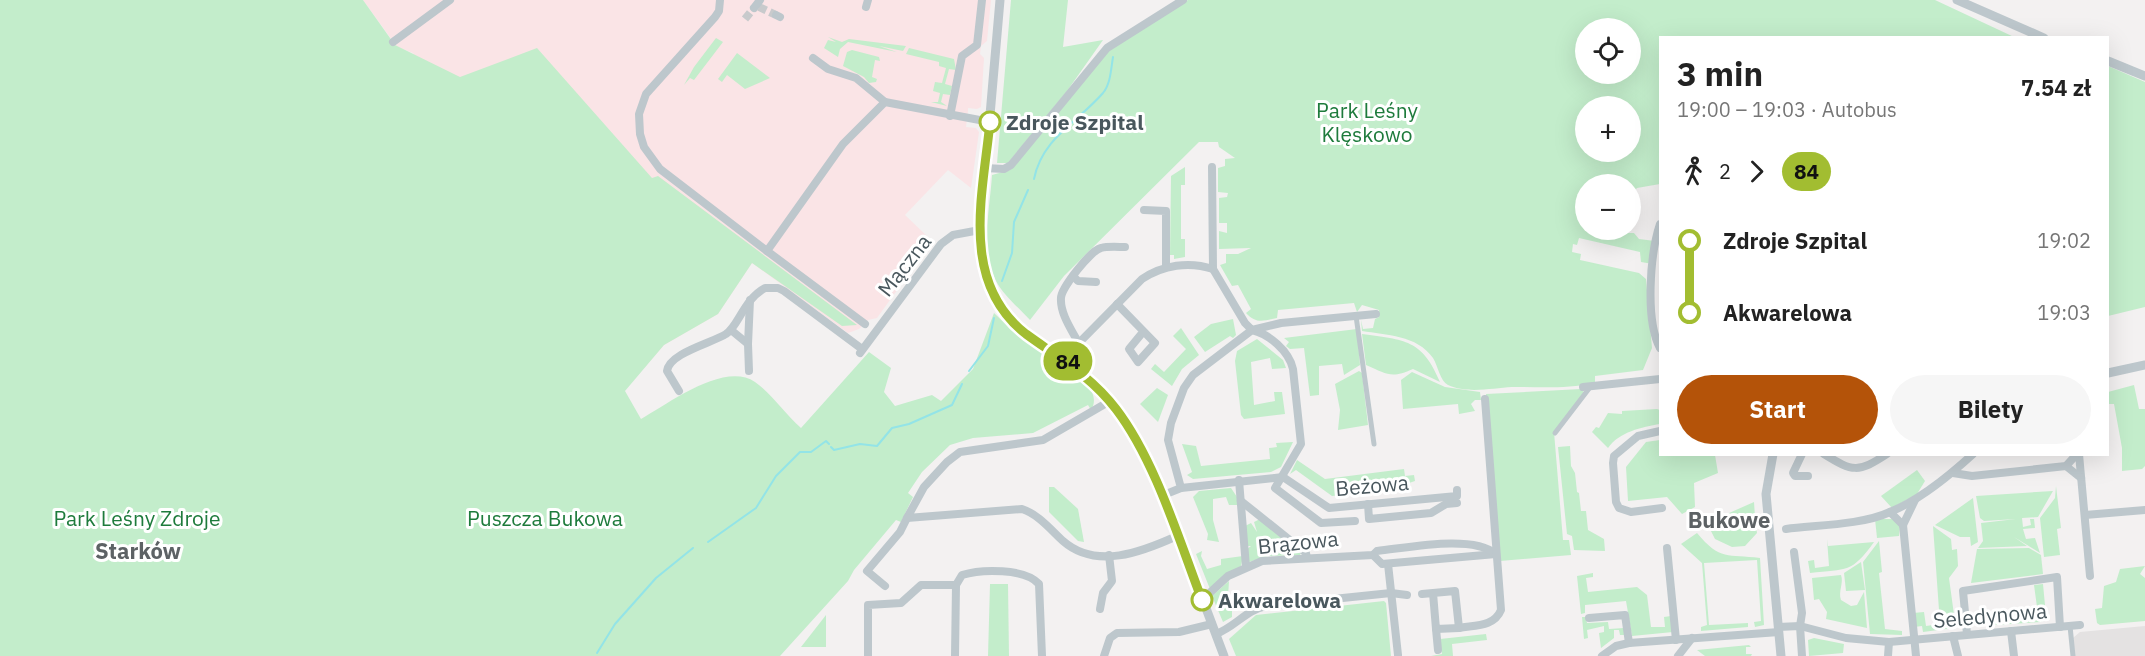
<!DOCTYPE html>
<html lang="pl">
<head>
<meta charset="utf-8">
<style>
  :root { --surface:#fff; --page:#f6f6f6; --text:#222; --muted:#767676; --accent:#b45309 }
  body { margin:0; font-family:"IBM Plex Sans",sans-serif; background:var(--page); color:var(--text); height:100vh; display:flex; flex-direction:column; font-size:22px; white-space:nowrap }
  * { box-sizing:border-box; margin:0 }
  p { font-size:20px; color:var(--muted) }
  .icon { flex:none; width:33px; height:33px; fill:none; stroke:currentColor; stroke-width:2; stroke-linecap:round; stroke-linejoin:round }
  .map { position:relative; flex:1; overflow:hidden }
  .sheet { position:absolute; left:1659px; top:36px; width:450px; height:420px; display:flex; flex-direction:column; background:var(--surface); border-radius:0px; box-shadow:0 6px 24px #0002 }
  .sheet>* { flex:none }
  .badge { padding:0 12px; border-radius:20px; font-size:21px; line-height:39px }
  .buttons { position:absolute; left:1575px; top:18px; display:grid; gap:12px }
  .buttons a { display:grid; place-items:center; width:66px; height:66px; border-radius:50%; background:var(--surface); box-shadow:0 6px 24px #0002; font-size:30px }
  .map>.badge { position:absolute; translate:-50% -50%; box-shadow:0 0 0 3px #fff }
  .legs { display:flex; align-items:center; gap:9px; height:66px; padding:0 18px; font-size:20px }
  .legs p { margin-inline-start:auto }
  .head { display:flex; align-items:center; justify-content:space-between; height:102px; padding:0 18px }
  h1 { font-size:33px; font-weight:700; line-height:45px }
  .button { display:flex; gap:12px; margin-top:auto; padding:12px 18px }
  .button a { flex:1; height:69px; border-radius:36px; background:var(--accent); color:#fff; font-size:24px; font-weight:700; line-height:69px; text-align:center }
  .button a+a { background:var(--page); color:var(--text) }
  ul { padding:0 18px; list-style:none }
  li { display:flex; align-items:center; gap:21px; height:72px; font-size:22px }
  li i { display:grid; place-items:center; width:9px; height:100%; margin:0 8px; background:currentColor }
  li i::after { content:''; width:15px; height:15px; margin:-8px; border:4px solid; border-radius:50%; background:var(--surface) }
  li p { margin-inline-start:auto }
  li:first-child i { background:linear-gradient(#0000 50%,currentColor 0) }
  li:last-child i { background:linear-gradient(currentColor 50%,#0000 0) }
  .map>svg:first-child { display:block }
</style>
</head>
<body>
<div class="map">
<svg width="2145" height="656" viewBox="0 0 2145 656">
  <rect width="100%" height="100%" fill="#f3f1f1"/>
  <path fill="#e4e2e2" d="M 2145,626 L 2145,656 L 2075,656 L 2073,638 L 2080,632 Z"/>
  <path fill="#fae4e6" d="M 363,0 L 991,0 L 987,41 L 981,46 L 980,54 L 984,58 L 981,107 L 977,109 L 968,108 L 968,111 L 966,127 L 976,128 L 979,132 L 971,188 L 948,170 L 905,215 L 929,238 L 920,248 L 921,257 L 877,318 L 868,320 L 859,329 L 848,333 L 752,263 L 718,314 L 664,345 L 618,398 L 431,79 L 413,53 L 397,47 Z"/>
  <g fill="#c3edcb" fill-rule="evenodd">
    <path d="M 0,0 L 363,0 L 395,45 L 460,77 L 537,48 L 652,178 L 658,176 L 857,325 L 842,326 L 752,263 L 718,314 L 664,345 L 625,391 L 641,419 C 668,404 724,361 755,382 C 772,394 785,414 801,428 L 869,352 L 891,368 L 884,392 L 895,406 L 932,395 L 941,401 L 973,369 L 994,313 L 1018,336 L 1086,383 C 1093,391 1097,401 1091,410 L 1088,405 L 1033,433 L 973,438 L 950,445 L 922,472 L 908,493 L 913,497 L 901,522 L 896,520 L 854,570 L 848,581 L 780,656 L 0,656 Z"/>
    <path d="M 1011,0 L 1068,0 L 1063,47 L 1103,40 L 1067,91 L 1008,163 L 997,163 Z"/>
    <path d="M 1188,0 L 1935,0 L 2014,37 L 1660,38 L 1660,184 L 1637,188 L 1631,195 L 1630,184 L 1586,184 L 1586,230 L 1624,230 L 1625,233 L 1634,233 L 1639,239 L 1655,241 L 1653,264 L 1641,262 L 1640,252 L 1579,238 L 1577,245 L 1573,244 L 1572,252 L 1581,254 L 1580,260 L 1639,273 L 1646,279 L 1652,348 L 1643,370 L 1595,376 L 1595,383 C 1565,389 1542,387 1512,387 C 1493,388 1467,394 1448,385 C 1440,381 1438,366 1433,358 C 1417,335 1386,335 1362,331 L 1361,320 L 1363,329 L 1373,328 L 1375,319 L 1379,317 L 1379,310 L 1362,305 L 1357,312 L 1354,303 L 1278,310 L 1277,318 C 1263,321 1256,324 1246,313 L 1251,309 L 1238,285 L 1232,286 L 1220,265 L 1226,263 L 1226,254 L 1238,254 L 1251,248 L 1219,249 L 1219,231 L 1227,233 L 1227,223 L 1219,223 L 1219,198 L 1227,197 L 1228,193 L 1218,192 L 1218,168 L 1225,166 L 1225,159 L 1235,158 L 1219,147 L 1218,142 L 1199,142 L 1064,276 L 1030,320 C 1019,308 1004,296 996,281 C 980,250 990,208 992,175 L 1010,170 L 1097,61 L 1117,44 ZM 1586,28 L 1630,28 L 1630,74 L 1586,74 ZM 1586,106 L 1630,106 L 1630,152 L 1586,152 Z"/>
    <path d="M 828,37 L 842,42 L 849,39 L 906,46 L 903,51 L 879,46 L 897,52 L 848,42 L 840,49 L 838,57 L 824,48 L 828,40 L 836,42 Z"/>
    <path d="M 716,38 L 723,42 L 694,80 L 690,78 L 684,85 L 694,67 Z"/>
    <path d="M 909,48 L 954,59 L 956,70 L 949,69 L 945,84 L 952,86 L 950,95 L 943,94 L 941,102 L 947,106 L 931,102 L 938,102 L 940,93 L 933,91 L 935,82 L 942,83 L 946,68 L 939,66 L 939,62 L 906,54 Z"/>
    <path d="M 852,50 L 879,57 L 880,61 L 875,60 L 872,77 L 877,79 L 876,82 L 869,83 L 864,77 L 843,66 L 847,52 Z"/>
    <path d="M 737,53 L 770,78 L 745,89 L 727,75 L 722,82 L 718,79 Z"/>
    <path d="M 2108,66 L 2145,82 L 2145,307 L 2108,316 Z"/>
    <path d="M 1185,167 L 1185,185 L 1181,185 L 1181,239 L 1185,239 L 1185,257 L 1174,259 L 1174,255 L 1170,255 L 1171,176 Z"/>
    <path d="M 1233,319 L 1236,335 L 1233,338 L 1230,336 L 1205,352 L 1194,337 L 1211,324 Z"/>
    <path d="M 1181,328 L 1199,355 L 1182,369 L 1172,386 L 1151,369 L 1155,364 L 1164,372 L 1186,349 L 1173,336 Z"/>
    <path d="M 1357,329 L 1360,365 L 1344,375 L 1342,364 L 1319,366 L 1319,395 L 1310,396 L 1304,348 L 1290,349 L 1286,346 L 1289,342 L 1284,338 Z"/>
    <path d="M 1362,334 C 1405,340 1422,339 1440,382 L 1413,369 C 1391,379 1387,374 1366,365 Z"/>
    <path d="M 1257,339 L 1283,360 L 1286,368 L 1272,369 L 1270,358 L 1251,362 L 1254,405 L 1275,401 L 1274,392 L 1282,392 L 1285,414 L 1244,419 L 1241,415 L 1235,361 L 1237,351 Z"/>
    <path d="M 1359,371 L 1362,373 L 1368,425 L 1338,430 L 1340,410 L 1335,384 Z"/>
    <path d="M 1412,372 L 1445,387 L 1480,392 L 1481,400 L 1475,400 L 1471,404 L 1475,411 L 1459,414 L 1458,404 L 1403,409 L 1401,380 Z"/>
    <path d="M 2134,385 L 2139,409 L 2145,409 L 2145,466 L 2142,469 L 2122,471 L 2122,448 L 2114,404 L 2108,404 L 2108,392 Z"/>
    <path d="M 1157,388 L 1168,395 L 1158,422 L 1140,404 Z"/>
    <path d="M 1581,389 L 1584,392 L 1554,432 L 1563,540 L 1569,540 L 1571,555 L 1500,561 L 1486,394 Z"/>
    <path d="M 1657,409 L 1660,410 L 1660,424 C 1642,427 1619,432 1608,448 L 1592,432 L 1596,427 L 1599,428 L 1608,413 L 1622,414 L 1622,411 Z"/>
    <path d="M 1660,440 L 1660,454 L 1715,455 L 1718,473 L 1694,483 L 1695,507 L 1682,514 L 1667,497 L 1628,501 L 1626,467 L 1646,442 Z"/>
    <path d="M 1293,442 L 1281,467 L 1271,472 L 1193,479 L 1187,475 L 1192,472 L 1182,444 L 1196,446 L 1201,466 L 1270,459 L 1269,448 L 1277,447 L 1276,443 Z"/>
    <path d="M 1570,446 L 1571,466 L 1575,473 L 1577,492 L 1579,493 L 1581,511 L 1586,511 L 1588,530 L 1604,539 L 1605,551 L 1574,550 L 1572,536 L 1567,534 L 1558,447 Z"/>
    <path d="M 1297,460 L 1325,479 L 1404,469 L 1405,476 L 1414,475 L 1415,481 L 1406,484 L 1406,489 L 1332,496 L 1296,470 L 1290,474 Z"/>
    <path d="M 1917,470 L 1925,481 L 1917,494 L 1892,508 L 1881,496 Z"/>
    <path d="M 2056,486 L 2061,528 L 2057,529 L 2060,555 L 2044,557 L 2040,518 L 2055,498 Z"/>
    <path d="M 1049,487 L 1054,487 L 1078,509 L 1084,542 L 1078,541 L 1049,512 Z"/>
    <path d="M 1231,488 L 1237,497 L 1237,505 L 1229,505 L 1226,497 L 1213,499 L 1213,520 L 1219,542 L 1207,540 L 1208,534 L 1193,497 L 1199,491 Z"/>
    <path d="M 2053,491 L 2038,517 L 2022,518 L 2023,527 L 2031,525 L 2030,519 L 2034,519 L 2035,528 L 2023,529 L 2026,539 L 2035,538 L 2040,553 L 2014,537 L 2027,546 L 1978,548 L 1983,541 L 1981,523 L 2016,519 L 1984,521 L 1980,518 L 1976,496 Z"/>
    <path d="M 1973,498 L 1978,542 L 1971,546 L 1970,537 L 1960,537 L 1935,525 Z"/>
    <path d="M 1754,502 L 1755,517 L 1743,518 L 1744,526 L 1756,526 L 1757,533 L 1745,546 L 1732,547 L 1715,539 L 1708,525 L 1711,521 Z"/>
    <path d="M 1260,519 L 1301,552 L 1300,555 L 1268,556 L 1249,562 L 1247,549 L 1251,546 L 1247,546 L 1245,526 L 1251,523 L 1257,532 L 1254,522 Z"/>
    <path d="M 1875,519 L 1892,519 L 1900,526 L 1899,536 L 1877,538 Z"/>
    <path d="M 1933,526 L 1951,539 L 1952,550 L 1957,549 L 1958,566 L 1949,578 L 1955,622 L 1953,628 L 1923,632 L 1922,626 L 1914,627 L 1913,613 L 1924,612 L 1926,626 L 1940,624 Z"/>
    <path d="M 1697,533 C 1720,561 1728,554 1760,558 L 1764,625 L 1755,627 L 1754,622 L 1761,621 L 1757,560 L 1704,563 L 1709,625 L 1748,623 L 1748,627 L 1701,631 L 1701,627 L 1707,625 L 1702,563 L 1681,544 Z"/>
    <path d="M 1827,539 L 1828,546 L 1874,542 C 1852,573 1847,569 1810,573 L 1808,561 L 1814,560 L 1815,568 L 1829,566 Z"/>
    <path d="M 1879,541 L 1882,572 L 1879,573 L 1885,629 L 1902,631 L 1902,635 L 1870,634 L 1863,562 Z"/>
    <path d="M 2029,548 L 2041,555 L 2043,574 L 1971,583 L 1977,549 Z"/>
    <path d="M 1202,551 L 1201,556 L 1207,569 L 1221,565 L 1221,559 L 1243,556 L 1241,566 L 1210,589 L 1196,554 Z"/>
    <path d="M 1861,562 L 1865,590 L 1846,591 L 1844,573 Z"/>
    <path d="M 2145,566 L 2140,574 L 2145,578 L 2145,621 L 2100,625 L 2097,623 L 2095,609 L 2102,608 L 2104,586 L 2116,582 L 2120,569 Z"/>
    <path d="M 1593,573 L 1593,577 L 1586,578 L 1588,592 L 1637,587 L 1647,595 L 1651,627 L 1665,627 L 1664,617 L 1671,616 L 1673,632 L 1632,636 L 1626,601 L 1585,605 L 1585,613 L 1581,614 L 1577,576 Z"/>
    <path d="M 1841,575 C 1844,583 1838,591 1841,600 L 1851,606 L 1857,605 L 1864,592 L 1867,628 L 1826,619 L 1827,612 L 1819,599 L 1814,600 L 1812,578 Z"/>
    <path d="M 1229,581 L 1228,597 L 1222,598 L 1224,608 L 1232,608 L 1232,617 L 1223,622 L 1212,596 Z"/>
    <path d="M 990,584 L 1008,584 L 1009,656 L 988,656 Z"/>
    <path d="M 2043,584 L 2046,616 L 2041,622 L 1978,626 L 1974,617 C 1985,613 2000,609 2008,614 L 2012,610 L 2037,607 L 2034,585 Z"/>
    <path d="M 1384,601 L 1386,603 L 1391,656 L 1236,656 L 1229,639 L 1256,615 Z"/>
    <path d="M 826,615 L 826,647 L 801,647 Z"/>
    <path d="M 1582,617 L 1586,617 L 1587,623 L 1608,622 L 1609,629 L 1624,628 L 1625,635 L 1620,635 L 1619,630 L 1614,630 L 1614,638 L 1601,648 L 1599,633 L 1604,632 L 1604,626 L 1587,630 L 1588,638 L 1584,639 Z"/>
    <path d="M 1486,634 L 1487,640 L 1452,644 L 1453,656 L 1431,656 L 1442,654 L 1440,639 Z"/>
    <path d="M 1814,638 L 1844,644 L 1843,653 L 1809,656 L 1808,640 Z"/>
    <path d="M 1749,645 L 1751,647 L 1746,647 L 1746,654 L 1752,654 L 1751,656 L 1705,656 L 1697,650 Z"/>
  </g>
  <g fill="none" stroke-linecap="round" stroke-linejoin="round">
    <g stroke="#93e4e7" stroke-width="2">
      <path d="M 1034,179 C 1042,138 1078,122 1103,93 C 1111,83 1111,68 1113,57"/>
      <path d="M 1002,281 L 1012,253 L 1014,222 L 1028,190"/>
      <path d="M 969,371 L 988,346 L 994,318"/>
      <path d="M 831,447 L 834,450 L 860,444 L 877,446 L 892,428 L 909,424 L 952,405 L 962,384"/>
      <path d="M 708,542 L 756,508 L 776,476 L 800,452 L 811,452 L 826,441 L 829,444"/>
      <path d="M 597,653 L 615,624 L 656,578 L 693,548"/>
    </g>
    <g stroke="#c8cacc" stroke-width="8" stroke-dasharray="8 4" stroke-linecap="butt">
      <path d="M 759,7 L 776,15"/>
      <path d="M 745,19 L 754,8"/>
    </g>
    <g stroke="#bdc7cc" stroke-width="5">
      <path d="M 1356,316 L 1374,444"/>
      <path d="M 1555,433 L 1591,386"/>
      <path d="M 2070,626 L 2073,656"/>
    </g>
    <g stroke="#bdc7cc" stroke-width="8">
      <path d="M 720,0 L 719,11 L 715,17 L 646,94 L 639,114 L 640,134 L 644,147 L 660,169 L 767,251"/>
      <path d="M 866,7 L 868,0"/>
      <path d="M 754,8 L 760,0"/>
      <path d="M 776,15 L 780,17"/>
      <path d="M 393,42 L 450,0"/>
      <path d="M 813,58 L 828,69 L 856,78 L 885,102"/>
      <path d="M 950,116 L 962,56 L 977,45 L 982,0"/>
      <path d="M 1212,167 L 1213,269"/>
      <path d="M 985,168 L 1004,169 L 1011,165 L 1107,48 L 1183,0"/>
      <path d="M 1144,210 L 1166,211 L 1166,267"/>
      <path d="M 1660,224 C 1650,254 1645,320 1660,348"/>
      <path d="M 1073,276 L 1078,281 L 1096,282"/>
      <path d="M 1117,304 L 1155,343 L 1138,362 L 1129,349 L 1143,332"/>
      <path d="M 865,324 L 767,251 L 843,144 L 885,102 L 990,122"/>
      <path d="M 731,330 L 748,344 L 749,371"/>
      <path d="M 1078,342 C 1071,329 1060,313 1061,298 C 1061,288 1091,250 1101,248 C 1108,246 1118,247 1125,247"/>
      <path d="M 748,344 L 750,300"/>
      <path d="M 860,353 L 941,244 L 953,235 L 980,230"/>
      <path d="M 1064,358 L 1142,279 C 1163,265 1189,261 1213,269 L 1245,323 L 1252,330 L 1281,323 L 1376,314"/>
      <path d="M 1583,387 L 1660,379"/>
      <path d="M 679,391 L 667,371 C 669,353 712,343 726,334 C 738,327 744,299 765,288 L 778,288 L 784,291 L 862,349"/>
      <path d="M 1110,401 L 1043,440 L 960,452 L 947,462 L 924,487 L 907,518 L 1022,509 C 1038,514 1051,530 1063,541 C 1096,570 1142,552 1177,536"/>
      <path d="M 1660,431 L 1638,436 L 1614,456 L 1613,463 L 1616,502 L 1619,508 L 1631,512 L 1662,508"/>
      <path d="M 1802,454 L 1793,473 L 1795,476 L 1808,476"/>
      <path d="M 1824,454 C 1853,472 1858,473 1887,454"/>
      <path d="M 2079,454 L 2090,576"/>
      <path d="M 2066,466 L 2081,478"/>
      <path d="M 1953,473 L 1972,476 L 2066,466 L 2077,454"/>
      <path d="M 1239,480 L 1246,567"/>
      <path d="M 1181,488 L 1283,477 L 1329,508 L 1457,496 L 1457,490"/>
      <path d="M 1161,496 L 1181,488 L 1168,440 L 1171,423 L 1184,388 L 1193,375 L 1252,330 C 1269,334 1289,351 1293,369 L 1301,444 L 1275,488 L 1321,523 L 1355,521"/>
      <path d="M 1241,501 L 1306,553 L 1307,558"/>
      <path d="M 1368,504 L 1369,519 L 1431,513 L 1446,504 L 1457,503"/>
      <path d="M 1890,512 L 1903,525 L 1916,656"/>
      <path d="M 2085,515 L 2145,510"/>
      <path d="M 1903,525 L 1915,500"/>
      <path d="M 1786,529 C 1817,525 1862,525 1890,512 C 1920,500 1949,476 1973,454"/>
      <path d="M 1667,548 L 1676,640"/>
      <path d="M 1794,552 L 1802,613 L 1800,626 L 1802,656"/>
      <path d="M 1373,555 L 1382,564 L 1496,554"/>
      <path d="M 1388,564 L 1398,655"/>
      <path d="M 885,586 L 867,571 L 900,532 L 907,518"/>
      <path d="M 1422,594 L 1455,591 L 1459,628 L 1436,629 L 1433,593"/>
      <path d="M 1202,600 L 1228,576 L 1262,561 L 1373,555 L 1377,551 C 1407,548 1472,534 1496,554"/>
      <path d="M 1100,609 L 1103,593 L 1112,581 L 1109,555"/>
      <path d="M 1589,618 L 1625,615 L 1629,643"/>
      <path d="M 1778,627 L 1800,626 L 1846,638 L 1889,642 L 2080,625"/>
      <path d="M 1459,628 C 1475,625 1494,627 1501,610 L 1485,399"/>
      <path d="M 1436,629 L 1438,650"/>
      <path d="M 2011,631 L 2014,656"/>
      <path d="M 1216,634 C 1235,627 1246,610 1266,606 L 1391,593 L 1407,595"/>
      <path d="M 1967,634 L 1963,591 L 2057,577 L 2060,627"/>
      <path d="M 1953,636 L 1958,656"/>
      <path d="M 868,656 L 868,605 L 901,603 L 921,585 L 956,585"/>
      <path d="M 955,656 L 956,585 L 962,575 C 981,569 1025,568 1039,584 L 1042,656"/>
      <path d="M 1104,656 L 1110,638 L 1117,633 L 1179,632 L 1212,624"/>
      <path d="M 1602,656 L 1616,646 L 1629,643 L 1779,632"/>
      <path d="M 1678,656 L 1692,638"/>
      <path d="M 1888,656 L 1889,642"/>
    </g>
    <g stroke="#bdc7cc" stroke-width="9">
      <path d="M 1000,0 L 980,230 C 977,335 1059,336 1111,402 C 1130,427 1142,454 1155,482 C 1181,539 1202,598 1224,656"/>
      <path d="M 1957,0 L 2044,38"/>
      <path d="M 2108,61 L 2145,76"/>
      <path d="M 2108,373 L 2145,365"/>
      <path d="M 1773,454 L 1766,494 L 1781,656"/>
    </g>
  </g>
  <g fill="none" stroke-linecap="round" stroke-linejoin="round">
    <g stroke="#fff" stroke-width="14">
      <path id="line-1" d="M 990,122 C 983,194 959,282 1026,334 C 1059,358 1091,376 1116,409 C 1155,460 1179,540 1202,600"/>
    </g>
    <use href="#line-1" stroke="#a2bd31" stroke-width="9"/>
  </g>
  <g fill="#fff" stroke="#a2bd31" stroke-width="3">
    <circle cx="990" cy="122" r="10"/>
    <circle cx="1202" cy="600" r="10"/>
  </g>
  <g text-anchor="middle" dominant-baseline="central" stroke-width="6" stroke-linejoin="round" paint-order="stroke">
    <g font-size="21" fill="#1e7b3c" stroke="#fff">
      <text x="1367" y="110">Park Leśny<tspan x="1367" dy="24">Klęskowo</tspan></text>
      <text x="137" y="518">Park Leśny Zdroje</text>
      <text x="545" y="518">Puszcza Bukowa</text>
    </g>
    <g font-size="21" font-weight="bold" fill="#49575d" stroke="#fff" text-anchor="start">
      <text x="1006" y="122">Zdroje Szpital</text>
      <text x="1218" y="600">Akwarelowa</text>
    </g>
    <g font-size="21" fill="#49575d" stroke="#fff">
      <text transform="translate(904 265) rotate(-52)">Mączna</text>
      <text transform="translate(1372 485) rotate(-5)">Beżowa</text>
      <text transform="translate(1298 542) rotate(-6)">Brązowa</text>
      <text transform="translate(1990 615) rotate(-5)">Seledynowa</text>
    </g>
    <g font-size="22" font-weight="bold" fill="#5d6265" stroke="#fff">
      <text x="1729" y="519">Bukowe</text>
      <text x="138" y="550">Starków</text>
    </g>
  </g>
</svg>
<div class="buttons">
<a><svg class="icon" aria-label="locate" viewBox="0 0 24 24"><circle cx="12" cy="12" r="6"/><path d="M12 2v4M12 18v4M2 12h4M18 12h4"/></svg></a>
<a>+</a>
<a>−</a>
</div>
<b class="badge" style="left:1068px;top:361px;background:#a2bd31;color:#111">84</b>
<section class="sheet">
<div class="head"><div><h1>3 min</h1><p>19:00 – 19:03 · Autobus</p></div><b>7.54 zł</b></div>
<div class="legs"><svg class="icon" aria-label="walk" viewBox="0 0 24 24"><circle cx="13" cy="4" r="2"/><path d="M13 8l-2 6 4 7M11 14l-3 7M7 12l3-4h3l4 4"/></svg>2<svg class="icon" aria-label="forward" viewBox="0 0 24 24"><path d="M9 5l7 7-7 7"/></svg><b class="badge" style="background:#a2bd31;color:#111">84</b></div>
<ul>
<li><i style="color:#a2bd31"></i><b>Zdroje Szpital</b><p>19:02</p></li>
<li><i style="color:#a2bd31"></i><b>Akwarelowa</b><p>19:03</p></li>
</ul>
<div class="button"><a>Start</a><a>Bilety</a></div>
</section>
</div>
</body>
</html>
